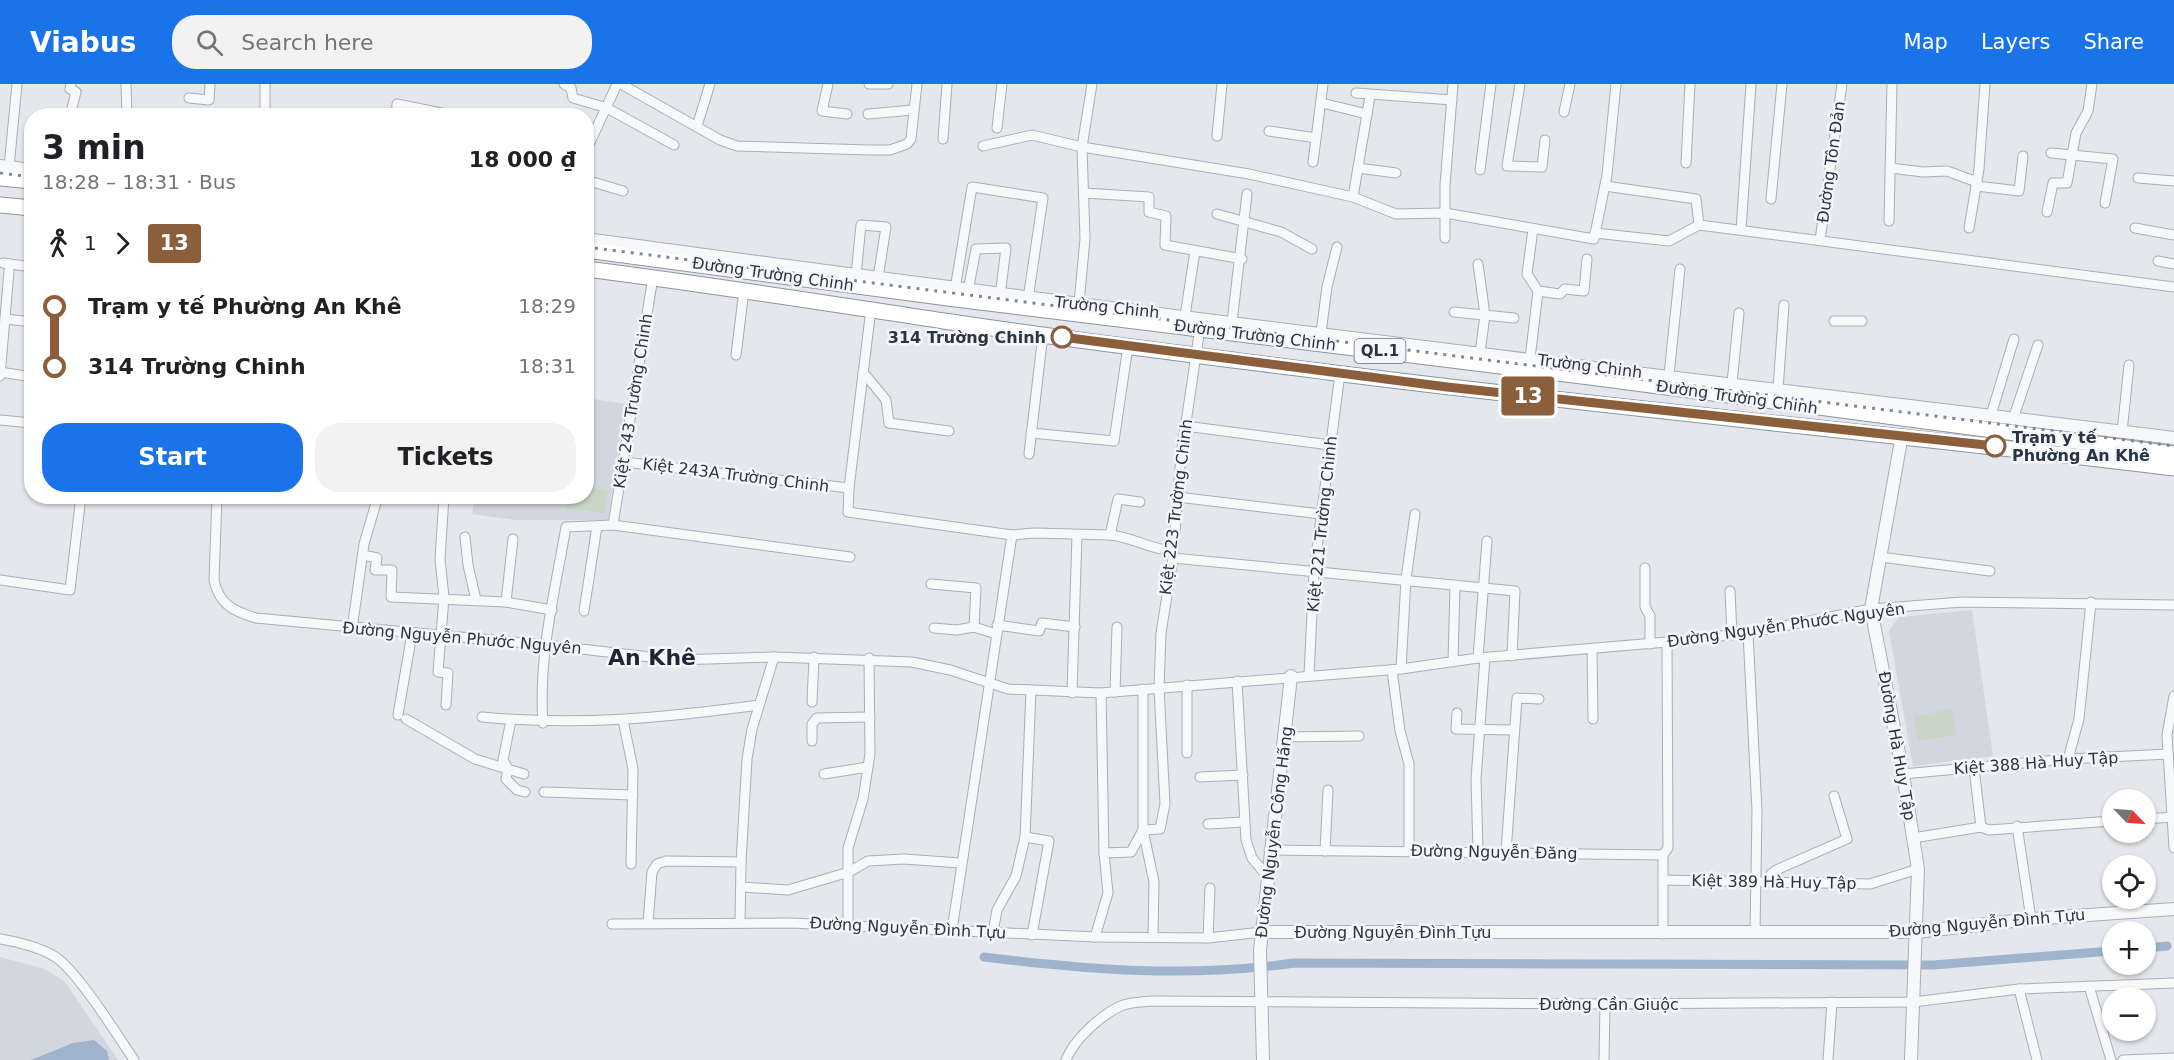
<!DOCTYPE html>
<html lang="en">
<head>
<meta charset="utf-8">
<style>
  :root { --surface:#fff; --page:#f2f2f2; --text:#202124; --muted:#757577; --accent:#1a73e8 }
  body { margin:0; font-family:"DejaVu Sans",sans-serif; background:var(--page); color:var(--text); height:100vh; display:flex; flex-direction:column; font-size:22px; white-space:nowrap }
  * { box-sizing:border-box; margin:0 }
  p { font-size:20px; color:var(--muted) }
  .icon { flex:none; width:33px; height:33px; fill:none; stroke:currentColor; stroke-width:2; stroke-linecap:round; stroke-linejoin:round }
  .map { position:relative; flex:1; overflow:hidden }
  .details { position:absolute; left:24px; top:24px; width:570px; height:396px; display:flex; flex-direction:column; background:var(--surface); border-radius:24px; box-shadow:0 2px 4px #0004 }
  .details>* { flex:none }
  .badge { padding:0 12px; border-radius:4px; font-size:21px; line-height:39px }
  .needle { width:39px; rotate:115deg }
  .buttons { position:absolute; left:2102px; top:705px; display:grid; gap:12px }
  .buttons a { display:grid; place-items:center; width:54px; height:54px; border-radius:50%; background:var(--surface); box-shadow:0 2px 4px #0004; font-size:30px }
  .map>.badge { position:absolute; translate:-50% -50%; box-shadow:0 0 0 3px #fff }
  .legs { display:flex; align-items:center; gap:9px; height:66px; padding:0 18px; font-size:20px }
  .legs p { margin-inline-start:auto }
  .overview { display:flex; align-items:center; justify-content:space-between; height:102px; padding:0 18px }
  h1 { font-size:33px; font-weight:700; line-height:45px }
  .cta { display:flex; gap:12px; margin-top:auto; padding:12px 18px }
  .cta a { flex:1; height:69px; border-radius:24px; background:var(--accent); color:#fff; font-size:24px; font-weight:700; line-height:69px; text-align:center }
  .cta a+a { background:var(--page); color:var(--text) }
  ul { padding:0 18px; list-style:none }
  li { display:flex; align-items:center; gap:21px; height:60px; font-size:22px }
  li i { display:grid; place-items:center; width:9px; height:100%; margin:0 8px; background:currentColor }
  li i::after { content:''; width:15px; height:15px; margin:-8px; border:4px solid; border-radius:50%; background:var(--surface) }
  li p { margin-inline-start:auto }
  li:first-child i { background:linear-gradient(#0000 50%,currentColor 0) }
  li:last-child i { background:linear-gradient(currentColor 50%,#0000 0) }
  header { display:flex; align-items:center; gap:36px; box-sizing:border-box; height:84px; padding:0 30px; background:var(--accent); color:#fff }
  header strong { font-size:28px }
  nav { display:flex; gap:33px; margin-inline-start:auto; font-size:21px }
  .search { width:420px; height:54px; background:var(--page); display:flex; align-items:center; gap:15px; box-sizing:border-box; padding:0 21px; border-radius:24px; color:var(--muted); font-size:22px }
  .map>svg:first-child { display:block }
</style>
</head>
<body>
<header>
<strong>Viabus</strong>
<div class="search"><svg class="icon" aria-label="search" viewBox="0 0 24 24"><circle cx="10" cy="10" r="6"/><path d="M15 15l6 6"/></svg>Search here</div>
<nav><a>Map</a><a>Layers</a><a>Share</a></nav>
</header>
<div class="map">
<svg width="2174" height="976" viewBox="0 0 2174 976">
  <rect width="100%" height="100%" fill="#e4e7ec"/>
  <g fill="#d2d6de">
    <path d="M 587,314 L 625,320 L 608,436 L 516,436 L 472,430 L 475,413 L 586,412 Z"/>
    <path d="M 1972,526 L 1993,672 L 1913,682 L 1889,547 L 1899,533 Z"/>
    <path d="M 0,873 L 45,885 L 65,898 L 118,976 L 0,976 Z"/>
  </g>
  <g fill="#c9d6c5">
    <path d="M 587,403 L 608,407 L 604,429 L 566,424 L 569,413 L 586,412 Z"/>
    <path d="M 1952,625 L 1956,651 L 1918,657 L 1914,632 Z"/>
  </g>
  <path fill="#9fb4cc" d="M 94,956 L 107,967 L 109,976 L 31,976 L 73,959 Z"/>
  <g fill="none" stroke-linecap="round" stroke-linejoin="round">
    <g stroke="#9fb4cc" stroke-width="9">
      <path d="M 2145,864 L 2167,862"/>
      <path d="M 984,873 C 1089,886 1188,894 1294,879 L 1933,881 L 2112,867"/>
    </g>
    <g stroke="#a9aeb7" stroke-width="11">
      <g id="minor">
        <path d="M 126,0 L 127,32"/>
        <path d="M 564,0 L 571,4 L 573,14 L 607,24 L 674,61"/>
        <path d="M 621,0 L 720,56 L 737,62 L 869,66 L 890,66 L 907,60 L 911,55 L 917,0"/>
        <path d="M 828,0 L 822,27 L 847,30"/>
        <path d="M 869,0 L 888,0"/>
        <path d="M 1520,0 L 1507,82 L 1542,83 L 1545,56"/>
        <path d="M 1356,9 L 1452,16"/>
        <path d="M 189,14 L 209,16 L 210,0"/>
        <path d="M 1322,19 L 1367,30"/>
        <path d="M 1564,28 L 1570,0"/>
        <path d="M 868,30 L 913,26"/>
        <path d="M 70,32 L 76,8 L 70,5 L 71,0"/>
        <path d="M 265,32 L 265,0"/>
        <path d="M 396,32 L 397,20 L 456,32"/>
        <path d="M 697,42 L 710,0"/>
        <path d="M 997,44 L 1002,0"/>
        <path d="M 1269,47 L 1316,54"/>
        <path d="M 1217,52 L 1222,0"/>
        <path d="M 943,55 L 947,0"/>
        <path d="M 983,62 L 1032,51 L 1082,63 L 1249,90 L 1353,113 L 1396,130 L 1445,129 L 1594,155 L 1607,91 L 1616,0"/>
        <path d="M 586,67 L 617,0"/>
        <path d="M 2051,69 L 2113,75 L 2105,119"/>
        <path d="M 1313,78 L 1323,0"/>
        <path d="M 1686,79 L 1690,0"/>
        <path d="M 9,83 L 17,0"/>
        <path d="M 1358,84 L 1396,89"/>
        <path d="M 1890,84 L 1923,88 L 1947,87 L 1977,98"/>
        <path d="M 1480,86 L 1491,0"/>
        <path d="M 2138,94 L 2174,97"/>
        <path d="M 586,96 L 623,107"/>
        <path d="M 1605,102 L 1696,115 L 1699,141 L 2174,203"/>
        <path d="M 1976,102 L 2019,107 L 2023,72"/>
        <path d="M 1084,109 L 1149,113 L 1149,128 L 1166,132 L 1165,161 L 1242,175"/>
        <path d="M 1353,113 L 1370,12"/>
        <path d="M 1771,115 L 1782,0"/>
        <path d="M 2047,128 L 2053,99 L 2067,99 L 2076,49 L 2088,27 L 2092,0"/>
        <path d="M 1217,130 L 1281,148 L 1312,165"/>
        <path d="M 1889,137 L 1892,0"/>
        <path d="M 1969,144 L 1979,85 L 1985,0"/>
        <path d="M 2135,144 L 2174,151"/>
        <path d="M 1741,146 L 1751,0"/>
        <path d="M 1595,149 L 1669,157 L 1699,141"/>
        <path d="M 1445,154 L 1445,101 L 1453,0"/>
        <path d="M 1820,156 L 1842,0"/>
        <path d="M 2158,177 L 2174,180"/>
        <path d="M 3,179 L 32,183"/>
        <path d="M 1478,180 L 1485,231 L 1480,269"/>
        <path d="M 856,191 L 861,141 L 886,143 L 878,194"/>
        <path d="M 955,205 L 972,103 L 1043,114 L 1028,215"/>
        <path d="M 968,207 L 976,165 L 1006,164 L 1000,212"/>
        <path d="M 1538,207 L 1560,210 L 1565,205 L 1584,207 L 1587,175"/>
        <path d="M 1079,219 L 1085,155 L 1082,63 L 1092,0"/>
        <path d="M 871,225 L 849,404 L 848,428 L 1012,451 L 1034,449 L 1110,451 L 1118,415 L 1140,418"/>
        <path d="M 1454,228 L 1514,234"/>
        <path d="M 1185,232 L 1195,167"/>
        <path d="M 6,235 L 32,238"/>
        <path d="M 1834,237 L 1862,237"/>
        <path d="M 1232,238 L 1247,110"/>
        <path d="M 1321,249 L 1327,203 L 1337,163"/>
        <path d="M 736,271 L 744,206"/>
        <path d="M 1530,275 L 1538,207 L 1527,190 L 1533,145"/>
        <path d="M 0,288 L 32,293"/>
        <path d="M 863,288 L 886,316 L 889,339 L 949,347"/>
        <path d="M 1669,291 L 1680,185"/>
        <path d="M 0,292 L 9,187"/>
        <path d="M 1732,299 L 1739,229"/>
        <path d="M 1778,305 L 1784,221"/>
        <path d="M 1991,331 L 2014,255"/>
        <path d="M 2013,335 L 2038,261"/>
        <path d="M 0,336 L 32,339"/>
        <path d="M 1185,342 L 1330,361"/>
        <path d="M 2122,348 L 2129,281"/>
        <path d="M 1031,349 L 1114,357 L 1128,262"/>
        <path d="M 1029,370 L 1043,250"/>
        <path d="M 624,378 L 849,404"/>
        <path d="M 217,412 L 214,497 C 220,521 233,527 256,534 L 546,561 L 677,576 L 774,573 L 912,578 L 950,586 L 1008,605 L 1101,609 L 1401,585 L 1478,574 L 1667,558 L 1748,549 L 1871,525 L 1962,518 L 2174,521"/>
        <path d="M 444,412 L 440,475 L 444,513 L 438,588 L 448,589 L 446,621"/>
        <path d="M 1177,413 L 1321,430"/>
        <path d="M 613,441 L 653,193"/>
        <path d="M 1110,451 C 1133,453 1151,466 1173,467"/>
        <path d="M 465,453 L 468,481 L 476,516"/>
        <path d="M 363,471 L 377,474 L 375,486 L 392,486 L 391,513 L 506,518 L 552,526"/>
        <path d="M 1880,473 L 1990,487"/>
        <path d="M 1173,474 L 1515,507 L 1512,572"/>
        <path d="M 1645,484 L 1645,523 L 1650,532 L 1650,560"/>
        <path d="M 0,496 L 70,506 L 81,412"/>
        <path d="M 931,500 L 976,504 L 974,543"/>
        <path d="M 1730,507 L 1732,550"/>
        <path d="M 506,518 L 513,455"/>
        <path d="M 584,527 L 597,442"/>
        <path d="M 997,541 L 1039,547 L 1042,539 L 1075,543"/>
        <path d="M 934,544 L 956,546 L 974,543 L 996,550"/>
        <path d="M 352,545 L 364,460 L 378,412"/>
        <path d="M 1748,549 L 1757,727 L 1755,849"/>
        <path d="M 1592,565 L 1593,635"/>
        <path d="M 1478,574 L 1487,457"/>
        <path d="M 1453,578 L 1455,501"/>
        <path d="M 1401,585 L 1406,495 L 1415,430"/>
        <path d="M 1392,586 L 1400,647 L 1409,680 L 1409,766"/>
        <path d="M 1309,591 L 1314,487 L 1340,290"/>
        <path d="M 1237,597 L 1246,756 L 1252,774 L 1267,792"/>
        <path d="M 1187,601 L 1187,669"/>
        <path d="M 1143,605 L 1143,746 L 1154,798 L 1153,853"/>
        <path d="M 1115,608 L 1117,543"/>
        <path d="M 1072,609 L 1077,451"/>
        <path d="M 2174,612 L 2167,651 L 2174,764"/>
        <path d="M 812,618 L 814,573"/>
        <path d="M 1457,629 L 1456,645 L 1514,646"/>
        <path d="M 398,631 L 412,549"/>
        <path d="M 482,633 C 579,642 663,634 759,621"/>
        <path d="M 406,635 L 475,675 L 524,690"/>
        <path d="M 511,636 L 503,676 L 508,685 L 506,695 L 517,706 L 525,708"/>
        <path d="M 623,636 L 633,685 L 631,780"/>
        <path d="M 543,639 C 538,573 555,507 566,443 L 613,441 L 850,473"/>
        <path d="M 1284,653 L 1359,652"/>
        <path d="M 812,657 L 812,640 L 817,634 L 870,633"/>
        <path d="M 2068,675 L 2079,635 L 2091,518"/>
        <path d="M 1974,684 L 1981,743"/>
        <path d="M 824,690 L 868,683"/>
        <path d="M 1903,690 L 2068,675 L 2168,670"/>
        <path d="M 1200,693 L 1243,691"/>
        <path d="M 544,708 L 633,711"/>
        <path d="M 2145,735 L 2174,733"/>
        <path d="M 1208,740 L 1244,738"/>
        <path d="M 2017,742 L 2031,835"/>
        <path d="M 1025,753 L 1049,757 L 1032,851"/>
        <path d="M 1913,754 L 1981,743 L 1989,746 L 2112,737"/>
        <path d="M 1269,766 L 1663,771"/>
        <path d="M 1325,767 L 1328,706"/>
        <path d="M 1478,767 L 1476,695 L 1485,574"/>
        <path d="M 1506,768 L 1517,614 L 1539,615"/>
        <path d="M 1104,769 L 1131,768 L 1143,746 L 1160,745 L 1165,720 L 1159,604 L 1161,549 L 1173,474 L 1181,372 L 1200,244"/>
        <path d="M 741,778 L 747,675 L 752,645 L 774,573"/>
        <path d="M 1663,796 L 1870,800 L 1918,785"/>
        <path d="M 1771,798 L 1771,790 L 1776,786 L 1847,755 L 1834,712"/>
        <path d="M 741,803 L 788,806 L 849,788 L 868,777 L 904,775 L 960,779"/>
        <path d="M 648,839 L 652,788 L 657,780 L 666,777 L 741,778 L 740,839"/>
        <path d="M 612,840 L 791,839 L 1095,853 L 1208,854 L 1262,848"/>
        <path d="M 848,841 L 848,764 L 863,715 L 870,670 L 869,574"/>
        <path d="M 952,846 L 1012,451"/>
        <path d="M 993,848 L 997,826 L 1016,792 L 1025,753 L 1031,607"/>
        <path d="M 1663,850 L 1663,771 L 1668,764 L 1667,558"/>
        <path d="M 1095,853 L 1108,809 L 1104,769 L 1101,609"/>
        <path d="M 1208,854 L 1210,804"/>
        <path d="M 0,855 C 18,858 38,863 54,872 C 76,885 118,952 134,976"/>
        <path d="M 2089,902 L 2111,976"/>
        <path d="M 2019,905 L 2037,976"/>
        <path d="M 1066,976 C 1074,955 1102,930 1123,921 C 1132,918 1142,918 1151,917 L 1605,920 L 1913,918 L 2019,905 L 2174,899"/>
        <path d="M 1604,976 L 1605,920"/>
        <path d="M 1828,976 L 1832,918"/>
        <path d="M 2123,976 L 2174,974"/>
      </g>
    </g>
    <g stroke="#a9aeb7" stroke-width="14">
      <g id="tertiary">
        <path d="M 0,82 L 32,86"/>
        <path d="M 586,155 C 1115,227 1645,290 2174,354"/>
        <path d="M 1902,351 L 1871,525 L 1903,690 L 1918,785 L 1911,976"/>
        <path d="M 1262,848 L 1916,848 L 2031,835 L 2174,825"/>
        <path d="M 1263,976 L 1260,866 L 1291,592"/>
      </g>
    </g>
    <g stroke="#8b94a3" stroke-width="17">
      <g id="trunk">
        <path d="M 0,94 L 32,97"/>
        <path d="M 0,121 L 32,124"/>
        <path d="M 586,166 L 948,214 L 1590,293 L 2174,370"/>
        <path d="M 586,185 C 706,200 825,219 944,237 C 1077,257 1210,273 1343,290 C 1620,325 1897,350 2174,384"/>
      </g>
    </g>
    <use href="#minor" stroke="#f7f8fa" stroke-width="9"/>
    <use href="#tertiary" stroke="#f7f8fa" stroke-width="12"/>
    <use href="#trunk" stroke="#fff" stroke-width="15"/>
    <g stroke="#7d8696" stroke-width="3" stroke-dasharray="3 6" stroke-linecap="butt">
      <path d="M 0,89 L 32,93"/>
      <path d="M 586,163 L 2174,362"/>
    </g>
  </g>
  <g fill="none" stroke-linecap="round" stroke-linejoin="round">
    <g stroke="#fff" stroke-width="14">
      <path id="line-1" d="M 1062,253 L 1447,303 L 1995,362"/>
    </g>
    <use href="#line-1" stroke="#8b5e3c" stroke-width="9"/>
  </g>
  <g fill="#fff" stroke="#8b5e3c" stroke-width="3">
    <circle cx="1062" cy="253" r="10"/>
    <circle cx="1995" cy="362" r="10"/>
  </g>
  <g text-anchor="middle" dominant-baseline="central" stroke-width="5" stroke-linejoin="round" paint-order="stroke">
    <rect fill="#f4f6f9" stroke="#676e7b" stroke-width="1.5" x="1354.5" y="255" width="51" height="24" rx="4.5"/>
    <g font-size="15" font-weight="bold" fill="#2b3445">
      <text x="1380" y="267">QL.1</text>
    </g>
    <g font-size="16" fill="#2b3445" stroke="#f4f6f9">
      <text transform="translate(1831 78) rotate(-82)">Đường Tôn Đản</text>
      <text transform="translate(773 190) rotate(8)">Đường Trường Chinh</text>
      <text transform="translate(1107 223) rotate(6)">Trường Chinh</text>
      <text transform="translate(1255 251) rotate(7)">Đường Trường Chinh</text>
      <text transform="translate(1590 282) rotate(7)">Trường Chinh</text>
      <text transform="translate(1737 313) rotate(8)">Đường Trường Chinh</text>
      <text transform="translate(633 317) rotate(-81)">Kiệt 243 Trường Chinh</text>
      <text transform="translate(736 391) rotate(7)">Kiệt 243A Trường Chinh</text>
      <text transform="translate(1176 423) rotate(-83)">Kiệt 223 Trường Chinh</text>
      <text transform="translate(1322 440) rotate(-84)">Kiệt 221 Trường Chinh</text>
      <text transform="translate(1786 541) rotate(-8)">Đường Nguyễn Phước Nguyên</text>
      <text transform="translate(462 554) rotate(5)">Đường Nguyễn Phước Nguyên</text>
      <text transform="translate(1897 662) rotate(80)">Đường Hà Huy Tập</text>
      <text transform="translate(2036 679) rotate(-4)">Kiệt 388 Hà Huy Tập</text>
      <text transform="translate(1274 748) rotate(-83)">Đường Nguyễn Công Hãng</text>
      <text transform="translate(1494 768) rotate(1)">Đường Nguyễn Đăng</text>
      <text transform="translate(1774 798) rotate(1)">Kiệt 389 Hà Huy Tập</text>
      <text transform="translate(1987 839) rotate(-5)">Đường Nguyễn Đình Tựu</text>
      <text transform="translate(908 844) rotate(3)">Đường Nguyễn Đình Tựu</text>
      <text x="1393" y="848">Đường Nguyễn Đình Tựu</text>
      <text x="1609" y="920">Đường Cần Giuộc</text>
    </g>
    <g font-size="16" font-weight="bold" fill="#2b3445" stroke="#f4f6f9" text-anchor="end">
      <text x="1046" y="253">314 Trường Chinh</text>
      <text x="2012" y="353" text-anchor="start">Trạm y tế<tspan x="2012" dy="18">Phường An Khê</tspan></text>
    </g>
    <g font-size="22" font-weight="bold" fill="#1d2536" stroke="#f4f6f9">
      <text x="652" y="573">An Khê</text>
    </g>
  </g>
</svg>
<div class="buttons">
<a><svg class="needle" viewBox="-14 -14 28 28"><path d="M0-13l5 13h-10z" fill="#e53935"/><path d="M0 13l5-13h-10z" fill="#757577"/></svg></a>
<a><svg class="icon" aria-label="locate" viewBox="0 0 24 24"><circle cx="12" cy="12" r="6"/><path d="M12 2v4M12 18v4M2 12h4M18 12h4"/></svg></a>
<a>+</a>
<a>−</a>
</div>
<b class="badge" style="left:1528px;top:312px;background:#8b5e3c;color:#fff">13</b>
<section class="details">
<div class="overview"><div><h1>3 min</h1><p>18:28 – 18:31 · Bus</p></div><b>18 000 ₫</b></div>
<div class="legs"><svg class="icon" aria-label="walk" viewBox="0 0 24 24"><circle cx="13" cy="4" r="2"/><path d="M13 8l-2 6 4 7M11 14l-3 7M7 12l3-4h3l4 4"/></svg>1<svg class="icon" aria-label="forward" viewBox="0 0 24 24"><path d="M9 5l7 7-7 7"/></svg><b class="badge" style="background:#8b5e3c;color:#fff">13</b></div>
<ul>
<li><i style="color:#8b5e3c"></i><b>Trạm y tế Phường An Khê</b><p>18:29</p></li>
<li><i style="color:#8b5e3c"></i><b>314 Trường Chinh</b><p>18:31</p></li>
</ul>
<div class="cta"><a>Start</a><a>Tickets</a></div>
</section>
</div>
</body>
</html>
